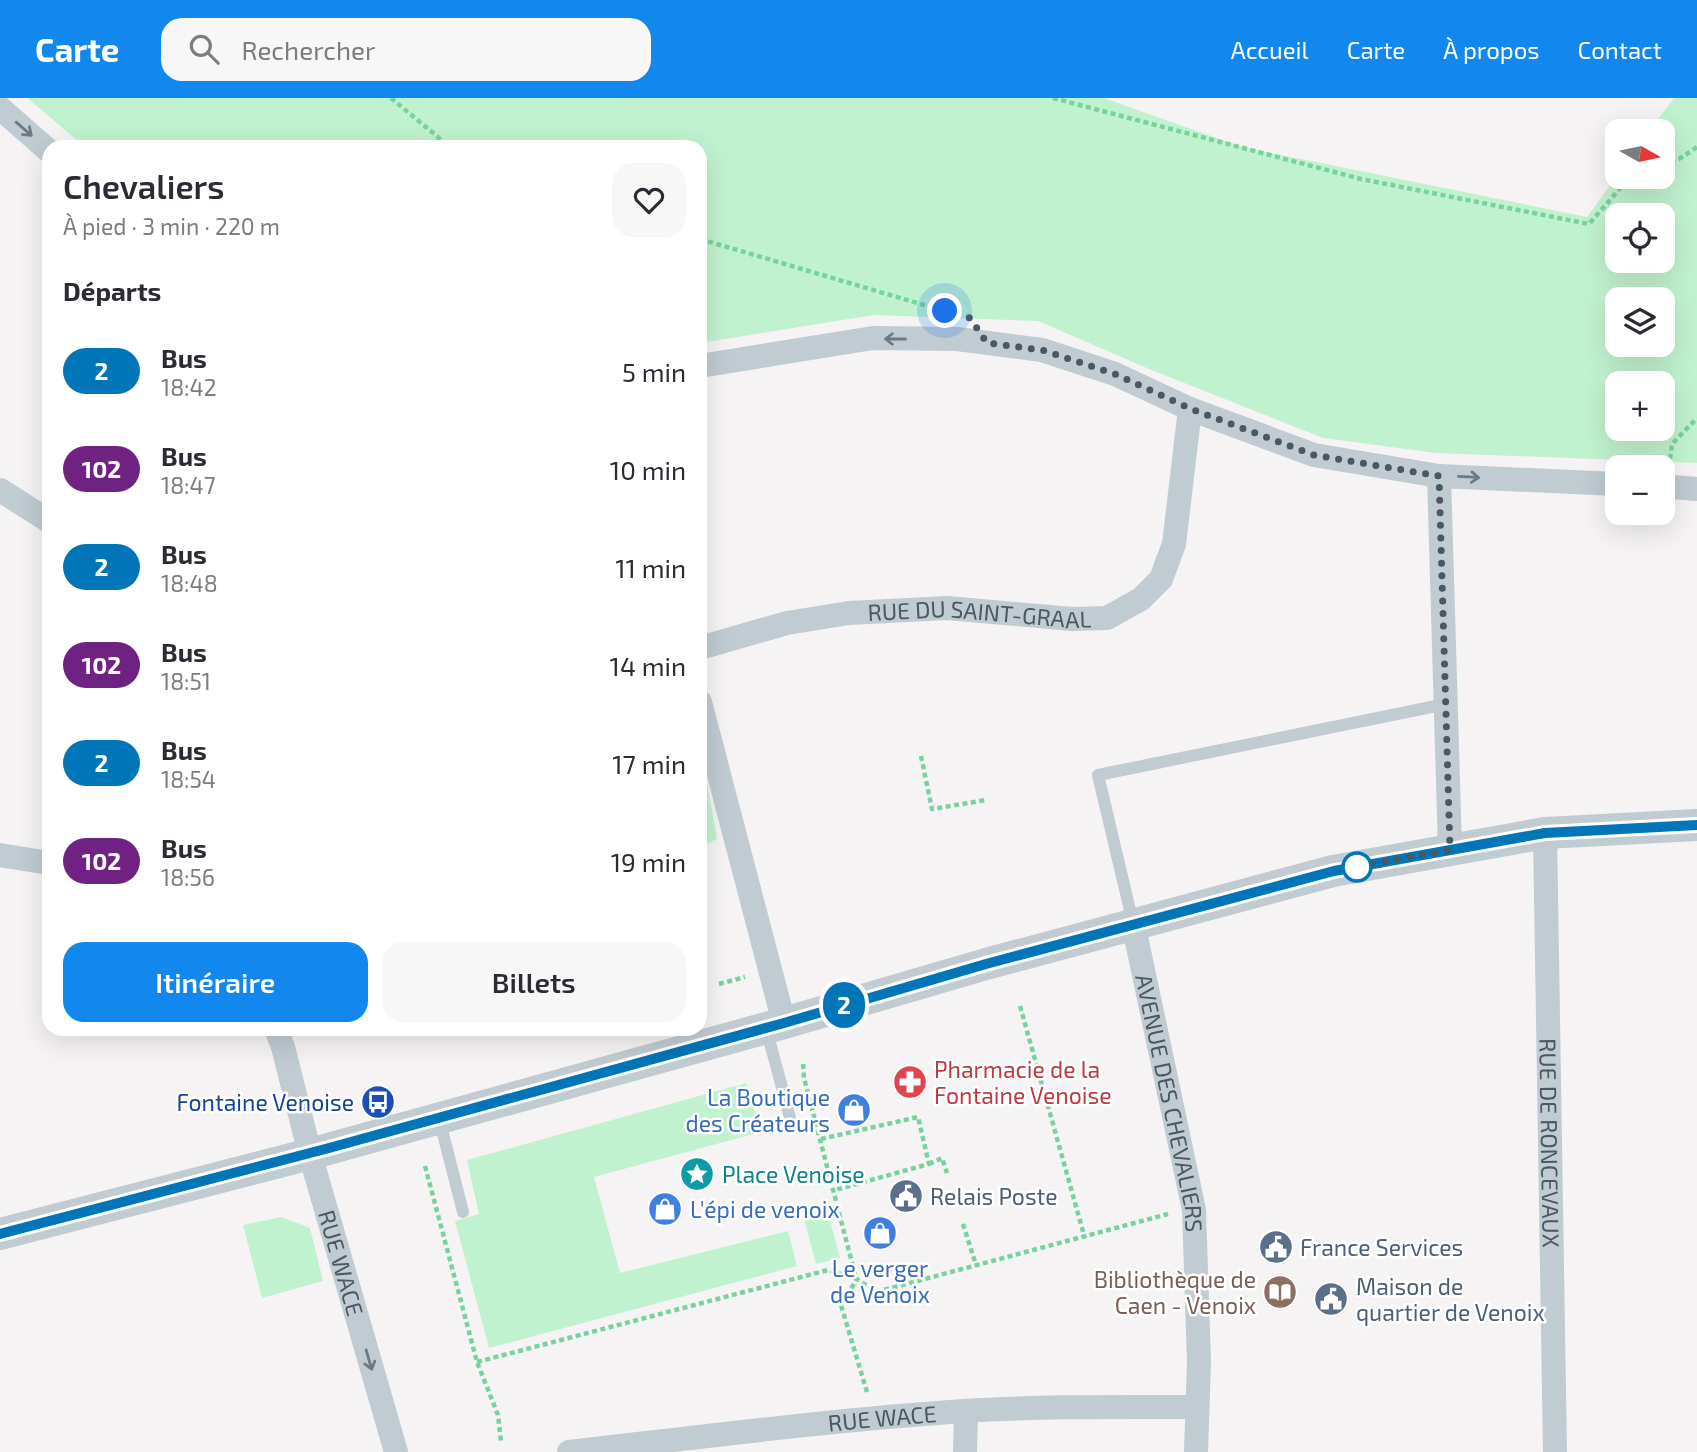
<!DOCTYPE html>
<html lang="fr">
<head>
<meta charset="utf-8">
<style>
  :root { --surface:#fff; --page:#f7f7f7; --text:#2b2b33; --muted:#7c7c81; --accent:#1288ef }
  body { margin:0; font-family:"Exo 2",sans-serif; background:var(--page); color:var(--text); height:100vh; display:flex; flex-direction:column; font-size:26px; white-space:nowrap }
  * { box-sizing:border-box; margin:0 }
  p { font-size:23px; color:var(--muted) }
  .icon { flex:none; width:38px; height:38px; fill:none; stroke:currentColor; stroke-width:2; stroke-linecap:round; stroke-linejoin:round }
  .map { position:relative; flex:1; overflow:hidden }
  .drawer { position:absolute; left:42px; top:42px; width:665px; height:896px; display:flex; flex-direction:column; background:var(--surface); border-radius:21px; box-shadow:0 7px 28px #0002 }
  .drawer>* { flex:none }
  .badge { padding:0 14px; border-radius:23px; font-size:24px; line-height:46px }
  .needle { width:46px; rotate:99deg }
  .tools { position:absolute; left:1605px; top:21px; display:grid; gap:14px }
  .tools a { display:grid; place-items:center; width:70px; height:70px; border-radius:14px; background:var(--surface); box-shadow:0 7px 28px #0002; font-size:35px }
  .you { position:absolute; width:35px; height:35px; margin:-18px; border:5px solid #fff; border-radius:50%; background:#1a73e8; box-shadow:0 0 0 10px #1a73e833 }
  .map>.badge { position:absolute; translate:-50% -50%; box-shadow:0 0 0 4px #fff }
  h2 { padding:0 21px; font-size:26px; line-height:63px }
  .round { display:grid; place-items:center; flex:none; width:74px; height:74px; border-radius:21px; background:var(--page) }
  .overview { display:flex; align-items:center; justify-content:space-between; height:119px; padding:0 21px }
  h1 { font-size:33px; font-weight:600; line-height:52px }
  .action { display:flex; gap:14px; margin-top:auto; padding:14px 21px }
  .action a { flex:1; height:80px; border-radius:21px; background:var(--accent); color:#fff; font-size:28px; font-weight:600; line-height:80px; text-align:center }
  .action a+a { background:var(--page); color:var(--text) }
  ul { padding:0; list-style:none }
  li { display:flex; align-items:center; gap:21px; height:98px; padding:0 21px }
  li div { flex:1 }
  li b { display:block; font-size:26px }
  li em { font-style:normal }
  li .badge { min-width:77px; font-weight:700; text-align:center }
  header { display:flex; align-items:center; gap:42px; box-sizing:border-box; height:98px; padding:0 35px; background:var(--accent); color:#fff }
  header strong { font-size:33px }
  nav { display:flex; gap:38px; margin-inline-start:auto; font-size:24px }
  .search { width:490px; height:63px; background:var(--page); display:flex; align-items:center; gap:18px; box-sizing:border-box; padding:0 24px; border-radius:21px; color:var(--muted); font-size:26px }
  .map>svg:first-child { display:block }
</style>
</head>
<body>
<header>
<strong>Carte</strong>
<div class="search"><svg class="icon" aria-label="search" viewBox="0 0 24 24"><circle cx="10" cy="10" r="6"/><path d="M15 15l6 6"/></svg>Rechercher</div>
<nav><a>Accueil</a><a>Carte</a><a>À propos</a><a>Contact</a></nav>
</header>
<div class="map">
<svg width="1697" height="1354" viewBox="0 0 1697 1354">
  <rect width="100%" height="100%" fill="#f5f3f3"/>
  <g fill="#c1f2cf" fill-rule="evenodd">
    <path d="M 27,0 L 1104,0 L 1242,49 L 1587,119 L 1617,78 L 1662,79 L 1662,33 L 1649,33 L 1674,0 L 1697,0 L 1697,365 L 1436,355 L 1323,340 L 1149,271 L 1038,223 L 874,217 L 700,245 L 700,49 L 85,49 ZM 1662,117 L 1662,163 L 1617,163 L 1617,117 ZM 1662,201 L 1662,247 L 1617,247 L 1617,201 ZM 1662,285 L 1662,331 L 1617,331 L 1617,285 Z"/>
    <path d="M 705,674 L 717,741 L 700,749 L 700,675 Z"/>
    <path d="M 746,985 L 761,1034 L 594,1079 L 620,1175 L 788,1133 L 797,1168 L 489,1250 L 455,1123 L 479,1116 L 467,1062 Z"/>
    <path d="M 827,1111 L 840,1160 L 816,1166 L 803,1117 Z"/>
    <path d="M 281,1119 L 310,1130 L 323,1183 L 262,1200 L 243,1127 Z"/>
  </g>
  <g fill="none" stroke-linecap="round" stroke-linejoin="round">
    <g stroke="#77d39c" stroke-width="4.5" stroke-dasharray="5 3.5" stroke-linecap="butt">
      <path d="M 391,0 L 450,49"/>
      <path d="M 1053,0 L 1361,81 L 1589,126 L 1630,79"/>
      <path d="M 1662,65 L 1679,61 L 1697,49"/>
      <path d="M 700,141 L 941,212"/>
      <path d="M 1670,361 L 1672,346 L 1697,320"/>
      <path d="M 921,658 L 932,711 L 986,702"/>
      <path d="M 719,886 L 745,879"/>
      <path d="M 1020,908 L 1084,1137"/>
      <path d="M 803,966 L 804,980 L 856,1180"/>
      <path d="M 821,1041 L 918,1019 L 929,1066 L 835,1092"/>
      <path d="M 929,1066 L 942,1060 L 947,1075"/>
      <path d="M 425,1068 L 477,1264 L 498,1317 L 501,1343"/>
      <path d="M 963,1126 L 976,1167"/>
      <path d="M 477,1264 L 828,1172 L 857,1181"/>
      <path d="M 867,1294 L 841,1207 L 857,1181 L 876,1194 L 1168,1116"/>
    </g>
    <g stroke="#c0cbd2" stroke-width="12">
      <path d="M 1133,825 L 1098,677 L 1446,606"/>
      <path d="M 766,930 L 791,1023"/>
      <path d="M 439,1020 L 463,1114"/>
    </g>
    <g stroke="#c0cbd2" stroke-width="24">
      <path d="M 0,10 L 49,53"/>
      <path d="M 700,268 L 873,240 L 957,241 L 1042,252 L 1115,276 L 1190,311 L 1314,357 L 1439,378 L 1617,386"/>
      <path d="M 1439,378 L 1450,752"/>
      <path d="M 1662,388 L 1697,391"/>
      <path d="M 0,392 L 49,423"/>
      <path id="s1" d="M 700,550 L 787,525 L 849,515 L 947,510 L 1072,521 L 1107,520 L 1141,501 L 1161,481 L 1174,446 L 1190,311"/>
      <path d="M 700,604 L 784,925"/>
      <path id="s2" d="M 1545,735 L 1555,1354"/>
      <path d="M 0,757 L 49,765"/>
      <path id="s3" d="M 1133,825 L 1194,1112 L 1199,1264 L 1196,1354"/>
      <path id="s4" d="M 276,931 L 283,949 L 310,1056 L 396,1354"/>
      <path id="s5" d="M 569,1354 C 701,1339 832,1322 964,1313 C 1042,1308 1119,1309 1197,1309"/>
      <path d="M 965,1354 L 966,1313"/>
    </g>
    <path stroke="#c0cbd2" stroke-width="32" d="M 0,1136 L 310,1056 L 784,925 L 986,866 L 1333,773 L 1545,735 L 1697,727"/>
  </g>
  <defs><path id="oneway-shaft" d="M-6 0H5M1.5-3L5.5 0L1.5 3" fill="none" stroke-width="1.6" stroke-linecap="round" stroke-linejoin="round" transform="scale(1.75)"/></defs>
  <g stroke="#6d7a83">
    <use href="#oneway-shaft" transform="translate(24 31) rotate(41)"/>
    <use href="#oneway-shaft" transform="translate(895 241) rotate(-180)"/>
    <use href="#oneway-shaft" transform="translate(1469 379) rotate(3)"/>
    <use href="#oneway-shaft" transform="translate(369 1262) rotate(74)"/>
  </g>
  <g fill="none" stroke-linecap="round" stroke-linejoin="round">
    <g stroke="#fff" stroke-width="16">
      <path id="line" d="M 0,1136 L 329,1050 L 784,925 L 986,866 L 1334,773 L 1545,735 L 1697,727"/>
    </g>
    <use href="#line" stroke="#0075b8" stroke-width="10"/>
    <path stroke="#495861" stroke-width="7" stroke-dasharray="0 12.6" d="M 945,213 L 970,220 L 987,245 L 1042,252 L 1115,276 L 1191,311 L 1314,357 L 1439,378 L 1450,752 L 1354,769 L 1357,769"/>
  </g>
  <defs>
    <g id="pharmacy-disc" transform="scale(1.75)"><circle r="9.5" fill="#e0444e" stroke="#fff"/><path d="M-2-6h4v4h4v4h-4v4h-4v-4h-4v-4h4Z" fill="#fff"/></g>
    <g id="bus-disc" transform="scale(1.75)"><circle r="9.5" fill="#1a4fb4" stroke="#fff"/><path d="M-5-6H5V4H4V6H2V4H-2V6H-4V4H-5ZM-3.5-4V0h7V-4ZM-3.5 1.2v1.5H-2V1.2ZM2 1.2v1.5H3.5V1.2Z" fill="#fff"/></g>
    <g id="shop-disc" transform="scale(1.75)"><circle r="9.5" fill="#3f7fe0" stroke="#fff"/><path d="M-5-2.5h2.3a2.7 3.5 0 0 1 5.4 0H5L5.5 6h-11ZM-1.5-2.5h3a1.5 2.3 0 0 0-3 0Z" fill="#fff"/></g>
    <g id="sight-disc" transform="scale(1.75)"><circle r="9.5" fill="#0f9aa8" stroke="#fff"/><path d="M0-6L1.8-2.2L6-1.7L2.9 1.2L3.7 5.4L0 3.3L-3.7 5.4L-2.9 1.2L-6-1.7L-1.8-2.2Z" fill="#fff"/></g>
    <g id="civic-disc" transform="scale(1.75)"><circle r="9.5" fill="#5c6f8a" stroke="#fff"/><path d="M-.6-6.5H3V-4.5H.6V-3L4-1V1h2V6H-6V1h2V-1L-.6-3ZM-1.2 2.5V6h2.4V2.5Z" fill="#fff"/></g>
    <g id="library-disc" transform="scale(1.75)"><circle r="9.5" fill="#8d6e63" stroke="#fff"/><path d="M-6-4Q-3-5.5-.7-3.5V5Q-3 3-6 4ZM6-4Q3-5.5 .7-3.5V5Q3 3 6 4Z" fill="#fff"/></g>
  </defs>
  <g fill-rule="evenodd">
    <use href="#pharmacy-disc" x="910" y="984"/>
    <use href="#bus-disc" x="378" y="1004"/>
    <use href="#shop-disc" x="854" y="1012"/>
    <use href="#sight-disc" x="697" y="1076"/>
    <use href="#civic-disc" x="906" y="1098"/>
    <use href="#shop-disc" x="665" y="1111"/>
    <use href="#shop-disc" x="880" y="1135"/>
    <use href="#civic-disc" x="1276" y="1149"/>
    <use href="#library-disc" x="1280" y="1194"/>
    <use href="#civic-disc" x="1331" y="1201"/>
  </g>
  <circle fill="#fff" stroke="#0075b8" stroke-width="3.5" cx="1357" cy="769" r="14"/>
  <g text-anchor="middle" dominant-baseline="central" stroke-width="5" stroke-linejoin="round" paint-order="stroke">
    <g font-size="23" fill="#495861" stroke="#fff">
      <text stroke="none"><textPath href="#s1" startOffset="284">RUE DU SAINT-GRAAL</textPath></text>
      <text stroke="none"><textPath href="#s3" startOffset="184">AVENUE DES CHEVALIERS</textPath></text>
      <text stroke="none"><textPath href="#s2" startOffset="310">RUE DE RONCEVAUX</textPath></text>
      <text stroke="none"><textPath href="#s4" startOffset="243">RUE WACE</textPath></text>
      <text stroke="none"><textPath href="#s5" startOffset="315">RUE WACE</textPath></text>
    </g>
    <g font-size="23" fill="#be3a42" stroke="#fff" text-anchor="start">
      <text x="934" y="971">Pharmacie de la<tspan x="934" dy="26">Fontaine Venoise</tspan></text>
    </g>
    <g font-size="23" fill="#366cbe" stroke="#fff" text-anchor="end">
      <text x="830" y="999">La Boutique<tspan x="830" dy="26">des Créateurs</tspan></text>
      <text x="690" y="1111" text-anchor="start">L'épi de venoix</text>
      <text x="880" y="1170" text-anchor="middle">Le verger<tspan x="880" dy="26">de Venoix</tspan></text>
    </g>
    <g font-size="23" fill="#164399" stroke="#fff" text-anchor="end">
      <text x="354" y="1004">Fontaine Venoise</text>
    </g>
    <g font-size="23" fill="#0d838f" stroke="#fff" text-anchor="start">
      <text x="722" y="1076">Place Venoise</text>
    </g>
    <g font-size="23" fill="#4e5e75" stroke="#fff" text-anchor="start">
      <text x="930" y="1098">Relais Poste</text>
      <text x="1300" y="1149">France Services</text>
      <text x="1356" y="1188">Maison de<tspan x="1356" dy="26">quartier de Venoix</tspan></text>
    </g>
    <g font-size="23" fill="#785e54" stroke="#fff" text-anchor="end">
      <text x="1256" y="1181">Bibliothèque de<tspan x="1256" dy="26">Caen - Venoix</tspan></text>
    </g>
  </g>
</svg>
<div class="tools">
<a><svg class="needle" viewBox="-14 -14 28 28"><path d="M0-13l5 13h-10z" fill="#e53935"/><path d="M0 13l5-13h-10z" fill="#7c7c81"/></svg></a>
<a><svg class="icon" aria-label="locate" viewBox="0 0 24 24"><circle cx="12" cy="12" r="6"/><path d="M12 2v4M12 18v4M2 12h4M18 12h4"/></svg></a>
<a><svg class="icon" aria-label="layers" viewBox="0 0 24 24"><path d="M12 4l9 5-9 5-9-5zM3 14l9 5 9-5"/></svg></a>
<a>+</a>
<a>−</a>
</div>
<div class="you" style="left:945px;top:213px"></div>
<b class="badge" style="left:844px;top:907px;background:#0075b8;color:#fff">2</b>
<section class="drawer">
<div class="overview"><div><h1>Chevaliers</h1><p>À pied · 3 min · 220 m</p></div><a class="round"><svg class="icon" aria-label="heart" viewBox="0 0 24 24"><path d="M12 20l-8-8c-3-5 5-10 8-4 3-6 11-1 8 4z"/></svg></a></div>
<h2>Départs</h2>
<ul>
<li><span class="badge" style="background:#0075b8;color:#fff">2</span><div><b>Bus</b><p>18:42</p></div><em>5 min</em></li>
<li><span class="badge" style="background:#702283;color:#fff">102</span><div><b>Bus</b><p>18:47</p></div><em>10 min</em></li>
<li><span class="badge" style="background:#0075b8;color:#fff">2</span><div><b>Bus</b><p>18:48</p></div><em>11 min</em></li>
<li><span class="badge" style="background:#702283;color:#fff">102</span><div><b>Bus</b><p>18:51</p></div><em>14 min</em></li>
<li><span class="badge" style="background:#0075b8;color:#fff">2</span><div><b>Bus</b><p>18:54</p></div><em>17 min</em></li>
<li><span class="badge" style="background:#702283;color:#fff">102</span><div><b>Bus</b><p>18:56</p></div><em>19 min</em></li>
</ul>
<div class="action"><a>Itinéraire</a><a>Billets</a></div>
</section>
</div>
</body>
</html>
